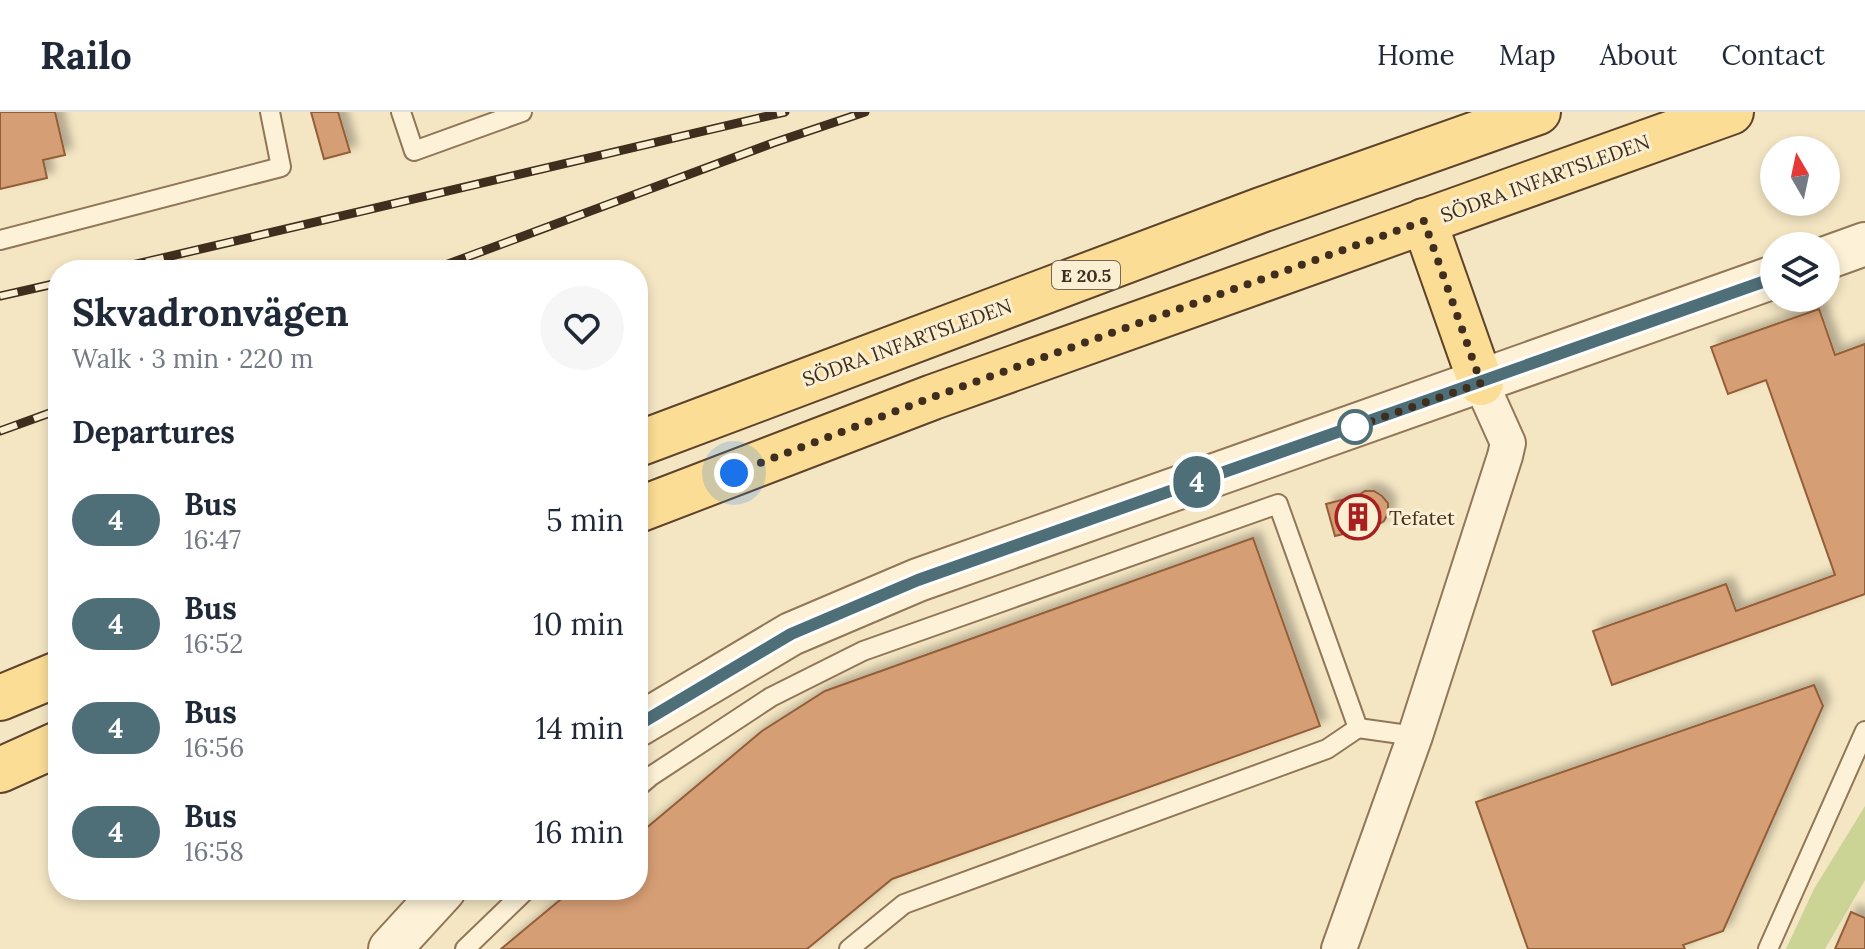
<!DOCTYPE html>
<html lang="en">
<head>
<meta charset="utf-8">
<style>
  :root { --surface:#fff; --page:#f6f6f7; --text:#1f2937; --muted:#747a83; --line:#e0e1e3 }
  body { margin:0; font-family:Lora,serif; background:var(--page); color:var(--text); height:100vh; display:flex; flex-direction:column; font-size:30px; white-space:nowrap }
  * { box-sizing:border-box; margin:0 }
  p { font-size:26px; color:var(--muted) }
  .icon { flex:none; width:44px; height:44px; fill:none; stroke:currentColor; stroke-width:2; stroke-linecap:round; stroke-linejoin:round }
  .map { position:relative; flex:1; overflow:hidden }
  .panel { position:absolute; left:48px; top:148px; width:600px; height:640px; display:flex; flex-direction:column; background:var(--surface); border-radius:32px; box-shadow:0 4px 12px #0003 }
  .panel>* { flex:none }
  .badge { padding:0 16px; border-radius:26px; font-size:28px; line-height:52px }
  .needle { width:52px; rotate:351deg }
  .buttons { position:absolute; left:1760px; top:24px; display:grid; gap:16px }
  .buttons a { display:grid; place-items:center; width:80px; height:80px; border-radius:50%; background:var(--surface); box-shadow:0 4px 12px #0003; font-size:40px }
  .you { position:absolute; width:40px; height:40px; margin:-20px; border:6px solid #fff; border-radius:50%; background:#1a73e8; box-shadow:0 0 0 12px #1a73e833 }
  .map>.badge { position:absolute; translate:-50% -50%; box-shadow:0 0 0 4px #fff }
  h2 { padding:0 24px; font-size:30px; line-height:72px }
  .round { display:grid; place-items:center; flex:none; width:84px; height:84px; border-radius:42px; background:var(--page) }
  .overview { display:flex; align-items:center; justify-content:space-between; height:136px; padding:0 24px }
  h1 { font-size:38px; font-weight:700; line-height:60px }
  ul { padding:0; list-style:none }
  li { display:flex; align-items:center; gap:24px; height:104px; padding:0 24px }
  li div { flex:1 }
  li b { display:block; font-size:30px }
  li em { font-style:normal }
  li .badge { min-width:88px; font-weight:700; text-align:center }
  header { display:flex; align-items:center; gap:48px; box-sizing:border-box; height:112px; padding:0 40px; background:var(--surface); border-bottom:2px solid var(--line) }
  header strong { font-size:38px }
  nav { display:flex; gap:44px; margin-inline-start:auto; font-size:28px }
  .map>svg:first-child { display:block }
</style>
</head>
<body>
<header>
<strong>Railo</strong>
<nav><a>Home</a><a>Map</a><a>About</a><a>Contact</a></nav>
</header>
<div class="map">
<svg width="1865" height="837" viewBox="0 0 1865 837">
  <defs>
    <filter id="shadow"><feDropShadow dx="7" dy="-7" stdDeviation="4" flood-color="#0004"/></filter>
  </defs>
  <rect width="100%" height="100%" fill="#f4e6c3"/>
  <path fill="#cbd395" d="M 1865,694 L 1865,768 L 1825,837 L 1786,837 L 1814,777 Z"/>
  <g fill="#d69e74" stroke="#935e39" stroke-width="2" filter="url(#shadow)">
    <path d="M 0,0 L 55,0 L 65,43 L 43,48 L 47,66 L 0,77 Z"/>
    <path d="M 311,0 L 338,0 L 350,40 L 324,47 Z"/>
    <path d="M 1819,197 L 1835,243 L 1865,232 L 1865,482 L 1612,573 L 1593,519 L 1726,472 L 1736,499 L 1835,463 L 1766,268 L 1728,282 L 1711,235 Z"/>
    <path d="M 1365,379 L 1374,379 L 1382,384 L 1388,391 L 1388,401 L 1384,409 L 1376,414 L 1335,424 L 1326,392 L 1357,384 Z"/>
    <path d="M 1253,426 L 1320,614 L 892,767 L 807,837 L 501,837 L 572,778 L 638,778 L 638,723 L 762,619 L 825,579 Z"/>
    <path d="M 1814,573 L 1823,594 L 1723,819 L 1683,833 L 1685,837 L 1528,837 L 1476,690 Z"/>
    <path d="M 1851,800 L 1865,806 L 1865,837 L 1835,837 Z"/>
  </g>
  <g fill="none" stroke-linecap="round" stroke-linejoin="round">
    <g stroke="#917657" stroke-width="22">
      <g id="service">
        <path d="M 401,0 L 414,39 L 522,0"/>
        <path d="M 0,128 L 281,55 L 270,0"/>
        <path d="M 638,675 L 651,664 L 771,585 L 863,539 L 1278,392 L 1358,616 L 1415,624"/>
        <path d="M 465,837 L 526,778"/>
        <path d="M 849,837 L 904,792 L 1327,637 L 1358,616"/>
        <path d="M 1768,837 L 1865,619"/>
      </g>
    </g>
    <g stroke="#917657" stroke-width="38">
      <path id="minor" d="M 1339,837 L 1415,624 L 1505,344 L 1508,331 L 1481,271"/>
    </g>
    <g stroke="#917657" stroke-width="46">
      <g id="tertiary">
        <path d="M 1826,146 L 1865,132"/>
        <path d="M 638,613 L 791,522 L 918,468 L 1774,165"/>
        <path d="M 390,837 L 444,778"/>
      </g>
    </g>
    <g stroke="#5e432b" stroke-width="48">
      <g id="primary">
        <path d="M 1424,109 L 1481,271"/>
        <path d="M 638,332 L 1261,98 L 1538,0"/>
        <path d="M 638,398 L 933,285 L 1731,0"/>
        <path d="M 0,586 L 58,562"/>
        <path d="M 0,658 L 58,632"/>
      </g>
    </g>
    <use href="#service" stroke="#fdf2d7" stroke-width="18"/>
    <use href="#minor" stroke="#fdf2d7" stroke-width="34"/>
    <use href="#tertiary" stroke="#fdf2d7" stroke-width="42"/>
    <use href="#primary" stroke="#fbdd96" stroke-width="44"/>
    <g stroke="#3f2d1d" stroke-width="9">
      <g id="rail">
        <path d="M 111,158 L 785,0"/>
        <path d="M 432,158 L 773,31 L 865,0"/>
        <path d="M 0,184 L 58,171"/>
        <path d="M 0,319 L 58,298"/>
      </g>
    </g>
    <use href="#rail" stroke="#faefd3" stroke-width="6" stroke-dasharray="18" stroke-linecap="butt"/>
  </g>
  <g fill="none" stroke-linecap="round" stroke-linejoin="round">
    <g stroke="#fff" stroke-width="18">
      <path id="line" d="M 638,613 L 791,522 L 918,468 L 1774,166"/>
    </g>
    <use href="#line" stroke="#4f6f78" stroke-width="12"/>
    <path stroke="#3f2d1d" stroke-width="8" stroke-dasharray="0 14.4" d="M 734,361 L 933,285 L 1424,109 L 1481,271 L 1355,315"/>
  </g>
  <defs>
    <g id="building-ring" transform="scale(2.3)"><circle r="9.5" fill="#faefd3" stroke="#a81f1f" stroke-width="1.5"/><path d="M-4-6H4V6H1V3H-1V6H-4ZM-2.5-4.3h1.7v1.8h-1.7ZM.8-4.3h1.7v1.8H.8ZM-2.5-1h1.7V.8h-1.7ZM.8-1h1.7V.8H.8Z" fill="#a81f1f"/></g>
  </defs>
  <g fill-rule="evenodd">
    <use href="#building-ring" x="1358" y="405"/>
  </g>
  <circle fill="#fff" stroke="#4f6f78" stroke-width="4" cx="1355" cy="315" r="16"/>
  <g text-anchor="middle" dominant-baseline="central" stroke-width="6" stroke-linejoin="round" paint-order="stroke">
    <rect fill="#faefd3" stroke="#776754" stroke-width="2" x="1052" y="149" width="68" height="28" rx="6"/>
    <g font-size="18" font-weight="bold" fill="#3f2d1d">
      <text x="1086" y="163">E 20.5</text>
    </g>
    <g font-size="20" fill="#3f2d1d" stroke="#faefd3">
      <text transform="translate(1545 66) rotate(-20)">SÖDRA INFARTSLEDEN</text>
      <text transform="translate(907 230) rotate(-20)">SÖDRA INFARTSLEDEN</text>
    </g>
    <g font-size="20" fill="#3f2d1d" stroke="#faefd3" text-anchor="start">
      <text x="1389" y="405">Tefatet</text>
    </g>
  </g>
</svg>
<div class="buttons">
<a><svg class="needle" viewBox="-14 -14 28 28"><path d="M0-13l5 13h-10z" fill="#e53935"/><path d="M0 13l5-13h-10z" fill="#747a83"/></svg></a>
<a><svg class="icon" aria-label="layers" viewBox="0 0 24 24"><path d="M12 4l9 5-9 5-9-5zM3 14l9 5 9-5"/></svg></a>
</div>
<div class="you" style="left:734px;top:361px"></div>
<b class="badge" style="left:1197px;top:370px;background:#4f6f78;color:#fff">4</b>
<section class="panel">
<div class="overview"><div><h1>Skvadronvägen</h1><p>Walk · 3 min · 220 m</p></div><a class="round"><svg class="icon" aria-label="heart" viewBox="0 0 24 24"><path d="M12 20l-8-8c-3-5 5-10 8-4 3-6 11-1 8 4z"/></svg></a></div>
<h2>Departures</h2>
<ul>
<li><span class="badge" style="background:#4f6f78;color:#fff">4</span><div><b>Bus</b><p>16:47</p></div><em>5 min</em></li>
<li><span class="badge" style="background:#4f6f78;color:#fff">4</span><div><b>Bus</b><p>16:52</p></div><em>10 min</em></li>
<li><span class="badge" style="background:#4f6f78;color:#fff">4</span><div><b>Bus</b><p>16:56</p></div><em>14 min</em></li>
<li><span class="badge" style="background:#4f6f78;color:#fff">4</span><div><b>Bus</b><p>16:58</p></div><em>16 min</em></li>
</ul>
</section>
</div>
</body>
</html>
